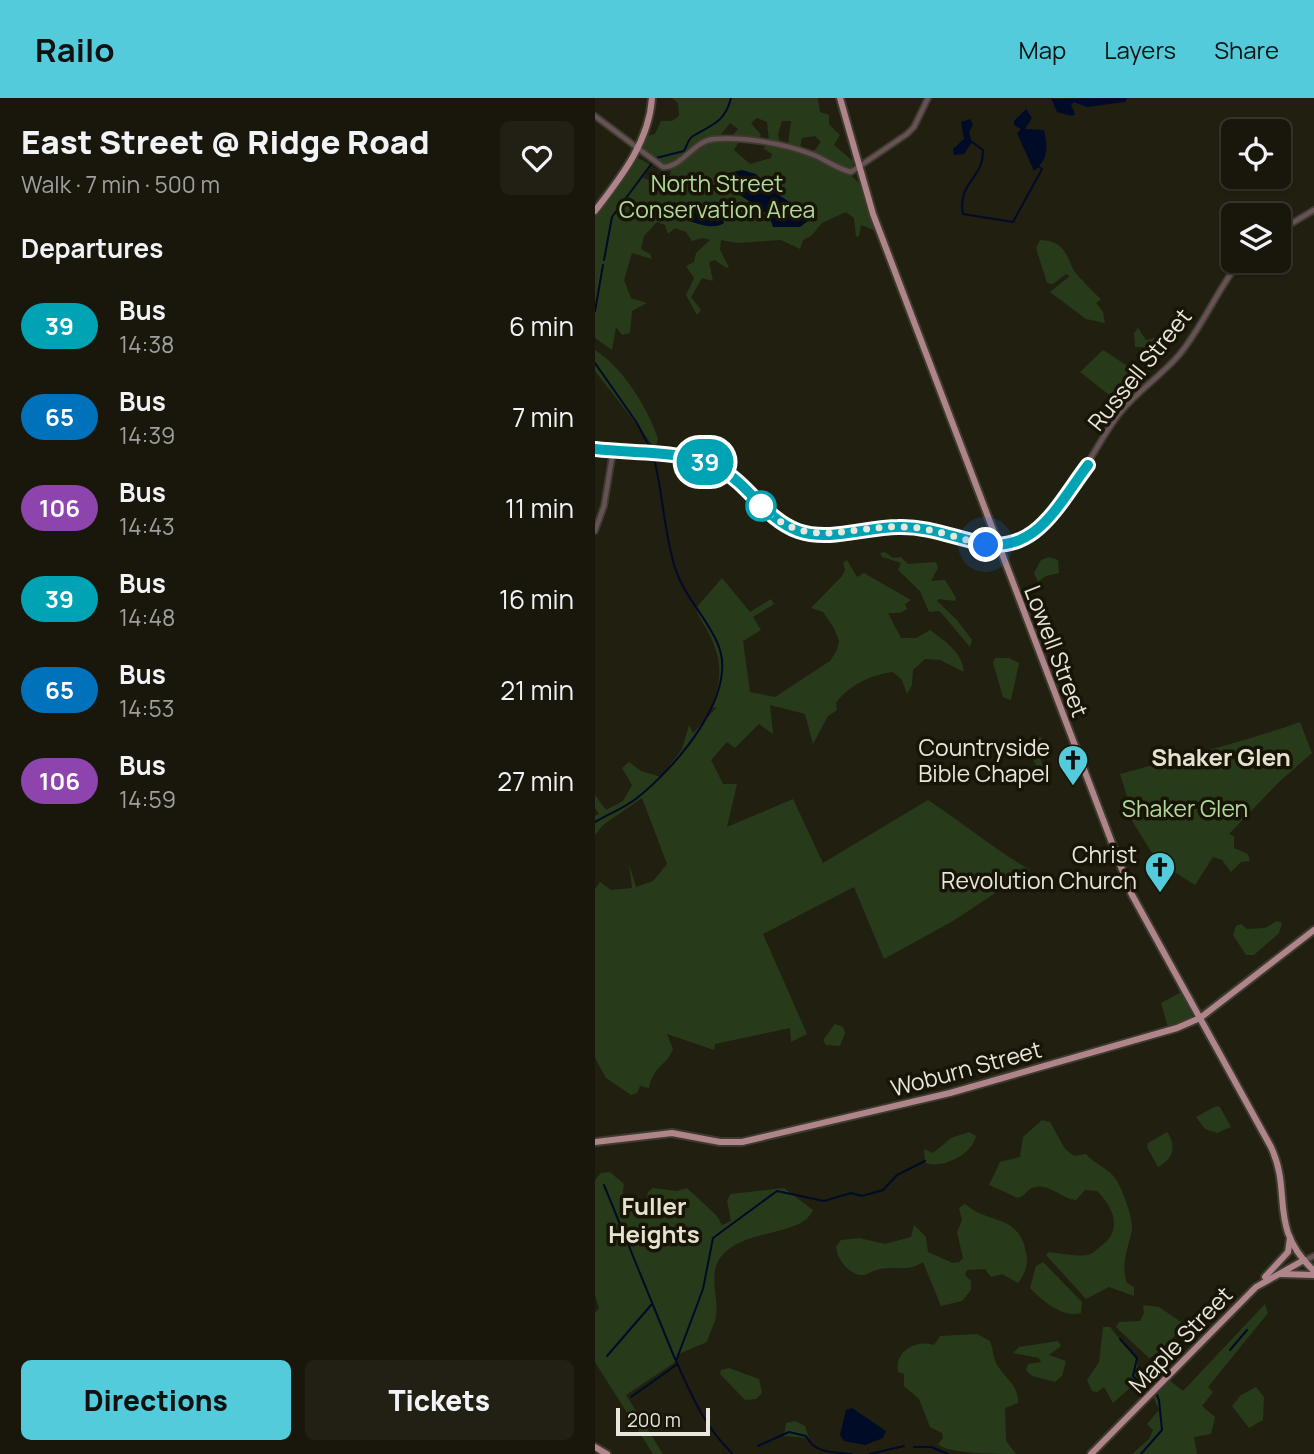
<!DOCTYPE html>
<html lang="en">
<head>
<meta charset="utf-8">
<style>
  :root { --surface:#19170c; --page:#222015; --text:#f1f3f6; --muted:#9f9f9d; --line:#37362d; --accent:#53cbdb }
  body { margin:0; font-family:Manrope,sans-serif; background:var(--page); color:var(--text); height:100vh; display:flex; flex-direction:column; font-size:26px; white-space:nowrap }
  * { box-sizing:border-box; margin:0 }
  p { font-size:23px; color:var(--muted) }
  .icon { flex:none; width:38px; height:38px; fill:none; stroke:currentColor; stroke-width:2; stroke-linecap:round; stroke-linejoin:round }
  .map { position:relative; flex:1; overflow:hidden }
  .panel { display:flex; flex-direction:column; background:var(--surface); width:595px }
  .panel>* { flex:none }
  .badge { padding:0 14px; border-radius:23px; font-size:24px; line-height:46px }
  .buttons { position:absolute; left:626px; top:21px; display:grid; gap:14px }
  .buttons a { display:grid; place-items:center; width:70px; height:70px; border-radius:10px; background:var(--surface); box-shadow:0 2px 5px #0004,0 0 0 2px var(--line); font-size:35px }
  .scale { position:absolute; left:21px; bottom:18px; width:94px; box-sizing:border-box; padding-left:7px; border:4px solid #e8e6dd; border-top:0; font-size:19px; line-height:24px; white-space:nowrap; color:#e8e6dd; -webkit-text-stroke:5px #181507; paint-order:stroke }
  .you { position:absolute; width:35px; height:35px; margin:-18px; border:5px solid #fff; border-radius:50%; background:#1a73e8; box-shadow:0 0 0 10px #1a73e833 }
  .map>.badge { position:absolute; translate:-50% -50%; box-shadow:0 0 0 4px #fff }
  h2 { padding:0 21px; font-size:26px; line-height:63px }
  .round { display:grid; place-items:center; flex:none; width:74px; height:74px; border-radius:10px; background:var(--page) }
  .overview { display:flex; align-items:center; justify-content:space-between; height:119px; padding:0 21px }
  h1 { font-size:33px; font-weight:800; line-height:52px }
  .cta { display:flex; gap:14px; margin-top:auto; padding:14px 21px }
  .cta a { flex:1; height:80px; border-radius:10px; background:var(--accent); color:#111; font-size:28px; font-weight:800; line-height:80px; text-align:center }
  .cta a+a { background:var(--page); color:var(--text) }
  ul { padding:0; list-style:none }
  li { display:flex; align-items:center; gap:21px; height:91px; padding:0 21px }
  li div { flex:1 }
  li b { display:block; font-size:26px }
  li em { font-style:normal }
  li .badge { min-width:77px; font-weight:700; text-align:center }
  header { display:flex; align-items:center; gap:42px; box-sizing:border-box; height:98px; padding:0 35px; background:var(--accent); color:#111 }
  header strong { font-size:33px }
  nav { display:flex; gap:38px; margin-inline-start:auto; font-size:24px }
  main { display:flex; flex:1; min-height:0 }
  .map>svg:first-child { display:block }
</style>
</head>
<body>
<header>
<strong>Railo</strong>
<nav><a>Map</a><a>Layers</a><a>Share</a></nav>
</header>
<main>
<section class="panel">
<div class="overview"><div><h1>East Street @ Ridge Road</h1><p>Walk · 7 min · 500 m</p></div><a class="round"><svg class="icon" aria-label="heart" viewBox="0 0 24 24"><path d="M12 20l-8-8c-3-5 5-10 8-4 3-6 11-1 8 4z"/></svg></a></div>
<h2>Departures</h2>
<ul>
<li><span class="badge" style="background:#00a3b4;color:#fff">39</span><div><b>Bus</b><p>14:38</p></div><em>6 min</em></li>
<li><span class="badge" style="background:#0072bc;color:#fff">65</span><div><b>Bus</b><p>14:39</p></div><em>7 min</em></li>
<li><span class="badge" style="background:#8e44ad;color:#fff">106</span><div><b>Bus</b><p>14:43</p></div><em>11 min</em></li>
<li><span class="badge" style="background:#00a3b4;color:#fff">39</span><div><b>Bus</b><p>14:48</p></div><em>16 min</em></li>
<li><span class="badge" style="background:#0072bc;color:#fff">65</span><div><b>Bus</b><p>14:53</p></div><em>21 min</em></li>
<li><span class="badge" style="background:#8e44ad;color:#fff">106</span><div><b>Bus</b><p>14:59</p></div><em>27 min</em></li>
</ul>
<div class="cta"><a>Directions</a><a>Tickets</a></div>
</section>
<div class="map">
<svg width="719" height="1356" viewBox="0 0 719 1356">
  <rect width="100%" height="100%" fill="#211f10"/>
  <g fill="#273b1b">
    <path d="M 77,0 L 223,0 L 225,14 L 234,17 L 234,26 L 245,37 L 239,47 L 258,63 L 258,68 L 253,71 L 218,54 L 226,44 L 220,38 L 207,40 L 205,50 L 193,46 L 196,23 L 187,23 L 183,36 L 185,46 L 174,43 L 172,24 L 162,20 L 156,25 L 166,37 L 163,42 L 136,39 L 143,31 L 135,25 L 125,38 L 105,43 L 73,67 L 64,66 L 48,49 L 52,38 L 60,36 L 66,23 L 77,23 L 84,18 L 83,5 Z"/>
    <path d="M 120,43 L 143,45 L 139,52 L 155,66 L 176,60 L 177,56 L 168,50 L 173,47 C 196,53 245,65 261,82 C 272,93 275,117 281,133 L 266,127 L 264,138 L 261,139 L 259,120 L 251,114 L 227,125 L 216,138 L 208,142 L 205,151 L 186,142 L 143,145 L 126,142 L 125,152 L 134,169 L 131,170 L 120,162 L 114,164 L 118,183 L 107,180 L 96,199 L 106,212 L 102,217 L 91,197 L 99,180 L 91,168 L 99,164 L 101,155 L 115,142 L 108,140 L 97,143 L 91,134 L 80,130 L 73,136 L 70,127 L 62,124 L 49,138 L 46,151 L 55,156 L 57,161 L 37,155 L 29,182 L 36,200 L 52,205 L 37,213 L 35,235 L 27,237 L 21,229 L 17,252 L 0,240 L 0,117 L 43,60 L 56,67 L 48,80 L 69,87 L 75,80 L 76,70 L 109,46 Z"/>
    <path d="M 445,142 C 470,143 471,157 479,173 C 482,177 502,198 506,201 L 501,205 L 508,214 L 510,225 L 491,221 L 455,194 L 475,178 L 471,176 L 458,186 L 452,185 L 441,150 Z"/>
    <path d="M 543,230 L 551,242 L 559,240 L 565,243 L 569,259 L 564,258 L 558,250 L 540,249 L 539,235 Z"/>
    <path d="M 0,252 C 29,271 52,309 63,341 L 60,350 L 0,273 Z"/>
    <path d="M 508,252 L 554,282 L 527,307 L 485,274 Z"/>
    <path d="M 290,454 L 298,460 L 306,459 L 313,466 L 341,464 L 343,470 L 336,483 L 350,482 L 361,500 L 360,503 L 344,501 L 342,503 L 362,522 L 377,542 L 375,549 L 348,517 L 344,513 L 334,514 L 325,493 L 303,472 L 306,465 L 287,459 L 285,455 Z"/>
    <path d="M 454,459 L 463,462 L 464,475 L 451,478 L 443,484 L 439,475 L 446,462 Z"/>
    <path d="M 252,462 L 262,479 L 269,475 L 316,502 L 310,506 L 312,511 L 305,515 L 293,515 L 306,540 L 321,540 L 335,532 C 350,543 367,554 369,574 L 345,562 L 330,561 L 318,572 L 317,587 L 312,596 L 307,582 L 298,574 C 277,576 253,588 241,605 L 242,612 L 233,618 L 218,646 L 210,616 L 175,607 L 178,636 L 164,626 L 140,650 L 132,644 L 116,662 L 128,686 L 142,686 L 132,729 L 198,701 L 228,765 L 333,702 C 368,725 399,751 435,772 L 358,823 L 289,861 L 259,789 L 168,836 L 212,936 L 196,944 L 195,930 L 120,946 L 119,952 L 72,936 L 78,951 C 72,968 59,966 54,990 L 45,988 L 42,995 L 36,997 L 11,980 L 0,960 L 0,791 L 5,784 L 16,792 L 37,790 L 34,766 L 41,789 L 58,783 L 72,766 L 47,700 L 8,727 L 0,737 L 0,718 L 4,716 L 0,710 L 0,697 L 11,712 L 28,703 L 37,687 L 27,670 L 34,664 L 46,673 L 66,679 L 87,651 L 94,627 L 98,635 L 122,609 L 117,610 L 117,606 C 129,579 126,557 111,530 C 107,523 103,518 101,510 L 127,480 L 155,514 L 176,501 L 179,506 L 158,519 L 166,532 L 148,543 L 155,594 L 180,599 L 235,563 L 242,552 L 244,543 L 239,530 L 228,514 L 216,510 L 247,478 L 250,472 L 248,465 Z"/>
    <path d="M 400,560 L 414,560 L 424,565 L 416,602 L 408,599 L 398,565 Z"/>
    <path d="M 705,624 L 717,655 L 684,684 L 634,736 L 639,738 L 639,750 L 653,756 L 655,763 L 646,764 L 636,774 L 627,762 L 618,759 L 600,787 L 562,763 L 529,710 L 535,708 L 525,676 C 585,659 646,645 705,624 Z"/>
    <path d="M 445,638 L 455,658 L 446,660 L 448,671 L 445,674 L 434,654 Z"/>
    <path d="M 682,823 L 687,825 L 684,835 L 659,857 L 651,857 L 638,837 L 641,828 L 646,826 L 652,831 L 670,830 Z"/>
    <path d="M 586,894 L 598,919 L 573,929 L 566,905 Z"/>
    <path d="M 240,926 L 248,929 L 250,935 L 245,948 L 231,947 L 228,942 Z"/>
    <path d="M 621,1008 L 625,1009 L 636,1029 L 622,1035 L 610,1031 L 601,1019 Z"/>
    <path d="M 447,1022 L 455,1024 L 470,1051 L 479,1058 L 491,1056 C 499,1066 513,1070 520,1080 C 526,1088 538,1119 537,1131 C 534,1149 525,1165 532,1185 L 539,1189 L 539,1198 L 514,1189 L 491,1201 L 451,1157 L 454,1154 C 467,1155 478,1159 492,1157 C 498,1156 501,1152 506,1148 C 528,1133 519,1109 502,1093 L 490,1092 L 481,1102 C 467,1101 452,1083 437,1090 C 431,1093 430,1098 423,1100 L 394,1087 L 405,1064 L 425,1059 L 428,1039 Z"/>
    <path d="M 374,1034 L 381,1038 C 377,1057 347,1071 330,1065 L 329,1051 L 338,1055 L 356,1040 Z"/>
    <path d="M 572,1034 C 582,1048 578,1061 563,1069 L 552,1049 L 553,1045 Z"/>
    <path d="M 15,1074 L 29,1086 L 26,1107 L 30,1112 L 50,1106 L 53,1094 L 58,1090 L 82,1093 L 92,1090 L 122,1118 L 127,1127 L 136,1123 L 132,1102 L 136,1096 L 189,1090 L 218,1112 C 206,1140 147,1129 125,1160 C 113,1177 124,1200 121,1218 C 120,1227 114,1235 112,1244 L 86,1255 L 79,1265 L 31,1297 L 68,1356 L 58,1356 L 0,1264 L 0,1215 L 4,1210 L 0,1197 L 0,1082 L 6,1075 Z"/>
    <path d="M 370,1106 C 394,1127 423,1115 431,1154 C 434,1167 430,1175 423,1185 L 407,1176 L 396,1179 L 390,1171 L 372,1172 L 370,1177 L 376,1183 L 376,1192 L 367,1203 L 346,1208 L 328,1164 C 314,1174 301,1168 285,1171 C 279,1172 274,1176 269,1177 C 255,1179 241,1160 241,1148 L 246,1142 L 264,1140 L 290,1146 L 316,1139 L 319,1127 L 331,1139 L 333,1154 L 358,1165 L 364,1164 L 368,1160 L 362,1134 L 367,1122 L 364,1110 Z"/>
    <path d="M 448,1164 L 487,1204 L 486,1215 C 469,1221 446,1202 435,1190 L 441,1168 Z"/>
    <path d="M 670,1206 L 673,1215 L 613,1289 L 618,1294 L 607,1308 L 620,1319 L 616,1336 L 599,1339 L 602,1356 L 537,1356 L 554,1341 L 558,1332 L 552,1326 L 564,1312 L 558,1298 L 573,1281 L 588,1293 Z"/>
    <path d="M 548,1207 L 564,1209 L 586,1224 C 585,1236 565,1255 554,1260 L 521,1229 L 524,1224 L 545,1223 L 549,1215 Z"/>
    <path d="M 508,1229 L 515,1229 L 542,1262 L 544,1282 L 518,1305 L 509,1289 L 502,1294 L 497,1293 L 492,1282 L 504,1264 Z"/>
    <path d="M 382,1236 L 395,1243 C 398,1250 398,1258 401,1265 C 409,1280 424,1287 423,1305 L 410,1310 L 411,1343 L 421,1356 C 403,1356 352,1356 343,1346 L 348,1340 L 347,1335 L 335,1329 L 324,1301 L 309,1288 L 309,1276 L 303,1274 C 299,1253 322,1241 339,1247 L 345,1238 Z"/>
    <path d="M 463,1243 L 466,1248 L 454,1257 L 471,1263 L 467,1278 L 460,1284 L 437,1278 L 431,1272 L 433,1266 L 446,1264 L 444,1260 L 418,1255 L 424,1249 Z"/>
    <path d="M 134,1270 L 164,1281 L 167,1295 L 161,1301 L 150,1302 L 125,1276 L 126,1272 Z"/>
    <path d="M 661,1289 L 669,1299 L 668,1322 L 654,1330 L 637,1308 L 646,1297 Z"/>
    <path d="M 200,1323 L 210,1328 L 214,1340 L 189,1338 L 191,1325 Z"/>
  </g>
  <g fill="#000b27">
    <path d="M 456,0 L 459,1 L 532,0 L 530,4 L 492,9 L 479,4 L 476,7 L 480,16 L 477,18 L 462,14 Z"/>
    <path d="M 431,11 L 437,20 L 430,31 L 449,32 C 452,49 455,59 439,73 L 422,35 L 426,31 L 419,27 L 419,23 Z"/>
    <path d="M 375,21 L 378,27 L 374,34 L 377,44 L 369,56 L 359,57 L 358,51 L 369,41 L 366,24 Z"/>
    <path d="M 147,72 L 161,76 L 176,92 L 210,114 L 213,123 L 205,129 L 178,129 L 174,117 L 122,81 L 125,77 Z"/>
    <path d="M 79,104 C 92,112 124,109 129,125 C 116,135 84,120 73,110 Z"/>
    <path d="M 257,1310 L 291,1333 L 288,1340 L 270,1347 L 249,1343 L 245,1337 L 251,1312 Z"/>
  </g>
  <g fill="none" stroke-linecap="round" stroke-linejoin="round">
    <g stroke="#000b27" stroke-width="2">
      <path d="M 377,44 L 388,52 C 389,81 362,84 368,116 L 418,124 L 447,71 L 444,69"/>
      <path d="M 61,60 L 89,53 C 92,48 93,41 98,38 C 118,26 130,24 136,0"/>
      <path d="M 9,162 L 17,119 L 57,65"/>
      <path d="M 0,213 L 8,167"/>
      <path d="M 0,265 L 42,325 L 56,352"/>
      <path d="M 0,724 C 13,716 30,710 42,700 C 80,670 146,595 122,544 C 110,517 89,498 80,470 C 69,434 68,396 59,360"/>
      <path d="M 9,1087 L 80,1261"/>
      <path d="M 525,1241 L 542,1260 L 538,1278 L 546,1286 L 557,1290"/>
      <path d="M 635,1252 L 652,1232"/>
      <path d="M 12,1258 L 57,1206"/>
      <path d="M 36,1299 L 81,1267"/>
      <path d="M 163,1348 L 194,1334 L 211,1338 C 220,1356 239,1354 257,1356"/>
      <path d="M 319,1349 L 336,1349 L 353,1356"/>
      <path d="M 137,1355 C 109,1328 97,1298 81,1263 L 108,1191 L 118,1140 L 182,1093 L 229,1103 L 256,1095 L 267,1098 L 288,1092 L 302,1077 L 330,1063"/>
      <path d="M 275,1356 L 309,1348"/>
      <path d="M 546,1356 L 567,1332 L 564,1302 L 561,1295"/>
    </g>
    <g stroke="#3d3b2d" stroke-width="8">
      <g id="minor">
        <path d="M 0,18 L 68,69 C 88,69 98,43 119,41 C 150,39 187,45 216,56 C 230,61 242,71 256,74 L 312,36 L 319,29 L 333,0"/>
        <path d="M 684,133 L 719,112"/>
        <path d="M 0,350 C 41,356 88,351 125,371 C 155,387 170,421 204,433 C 237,445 275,427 309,429 C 343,430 380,454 413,447 C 464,436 494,354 524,316 C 541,294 566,278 584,257 C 608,228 622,192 645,163"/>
        <path d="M 0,433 L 9,408 L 18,353"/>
        <path d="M 710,1162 L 719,1158"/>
      </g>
    </g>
    <g stroke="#3d3b2d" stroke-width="10">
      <g id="major">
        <path d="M 245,0 L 278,116 L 536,795 L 676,1049 C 698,1096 672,1128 719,1173"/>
        <path d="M 0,113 C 26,79 54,44 57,0"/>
        <path d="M 393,447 L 400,437"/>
        <path d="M 0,1044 L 77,1035 L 125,1044 L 147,1044 L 355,995 L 582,930 L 605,920 L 719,832"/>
        <path d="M 686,1176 L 719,1177"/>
        <path d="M 670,1179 L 693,1154 L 695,1140"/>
        <path d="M 0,1349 L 12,1356"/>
        <path d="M 496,1356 L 661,1189 L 709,1162"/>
      </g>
    </g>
    <use href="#minor" stroke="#665255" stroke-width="4.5"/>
    <use href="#major" stroke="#af858b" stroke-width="6"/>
  </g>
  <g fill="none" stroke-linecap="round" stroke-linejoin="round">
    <g stroke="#fff" stroke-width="16">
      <path id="line" d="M 0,351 C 41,356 88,351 125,371 C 155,387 170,421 203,433 C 235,444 271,429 303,429 C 331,428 355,438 381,444 C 440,460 463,406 493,367"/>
    </g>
    <use href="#line" stroke="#00a3b4" stroke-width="10"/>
    <path stroke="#e8e6dd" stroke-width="7" stroke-dasharray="0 12.6" d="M 166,408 C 213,455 254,426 311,429 C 339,430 364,441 391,447"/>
  </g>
  <defs>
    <g id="church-pin" transform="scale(1.575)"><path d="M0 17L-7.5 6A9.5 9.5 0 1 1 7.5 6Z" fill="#53cbdb" stroke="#181507"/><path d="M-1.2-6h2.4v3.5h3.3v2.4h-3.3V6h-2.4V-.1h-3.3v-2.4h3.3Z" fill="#111"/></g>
  </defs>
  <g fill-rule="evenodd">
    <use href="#church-pin" x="478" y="662"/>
    <use href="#church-pin" x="565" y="769"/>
  </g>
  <circle fill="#fff" stroke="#00a3b4" stroke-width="3.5" cx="166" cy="408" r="14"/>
  <g text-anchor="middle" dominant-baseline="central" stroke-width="7" stroke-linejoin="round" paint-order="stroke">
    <g font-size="23" fill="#b1d99b" stroke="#181507">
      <text x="122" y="85">North Street<tspan x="122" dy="26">Conservation Area</tspan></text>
      <text x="590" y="710">Shaker Glen</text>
    </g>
    <g font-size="23" fill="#e8e6dd" stroke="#181507">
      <text transform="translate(544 271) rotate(-51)">Russell Street</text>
      <text transform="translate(462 553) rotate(69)">Lowell Street</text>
      <text transform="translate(371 970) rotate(-15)">Woburn Street</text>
      <text transform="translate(585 1241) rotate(-46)">Maple Street</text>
    </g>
    <g font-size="23" fill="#e8e6dd" stroke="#181507" text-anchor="end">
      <text x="455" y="649">Countryside<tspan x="455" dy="26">Bible Chapel</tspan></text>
      <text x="542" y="756">Christ<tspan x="542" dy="26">Revolution Church</tspan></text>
    </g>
    <g font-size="24" font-weight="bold" fill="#e5e2cf" stroke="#181507">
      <text x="626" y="658">Shaker Glen</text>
      <text x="59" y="1107">Fuller<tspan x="59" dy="28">Heights</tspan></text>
    </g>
  </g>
</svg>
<div class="buttons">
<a><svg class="icon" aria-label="locate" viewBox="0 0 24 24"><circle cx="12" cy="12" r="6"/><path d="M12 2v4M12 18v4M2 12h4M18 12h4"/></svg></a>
<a><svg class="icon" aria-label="layers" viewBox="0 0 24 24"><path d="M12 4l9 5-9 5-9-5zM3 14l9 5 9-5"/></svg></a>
</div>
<div class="scale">200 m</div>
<div class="you" style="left:391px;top:447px"></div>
<b class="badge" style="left:110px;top:364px;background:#00a3b4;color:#fff">39</b>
</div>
</main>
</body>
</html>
